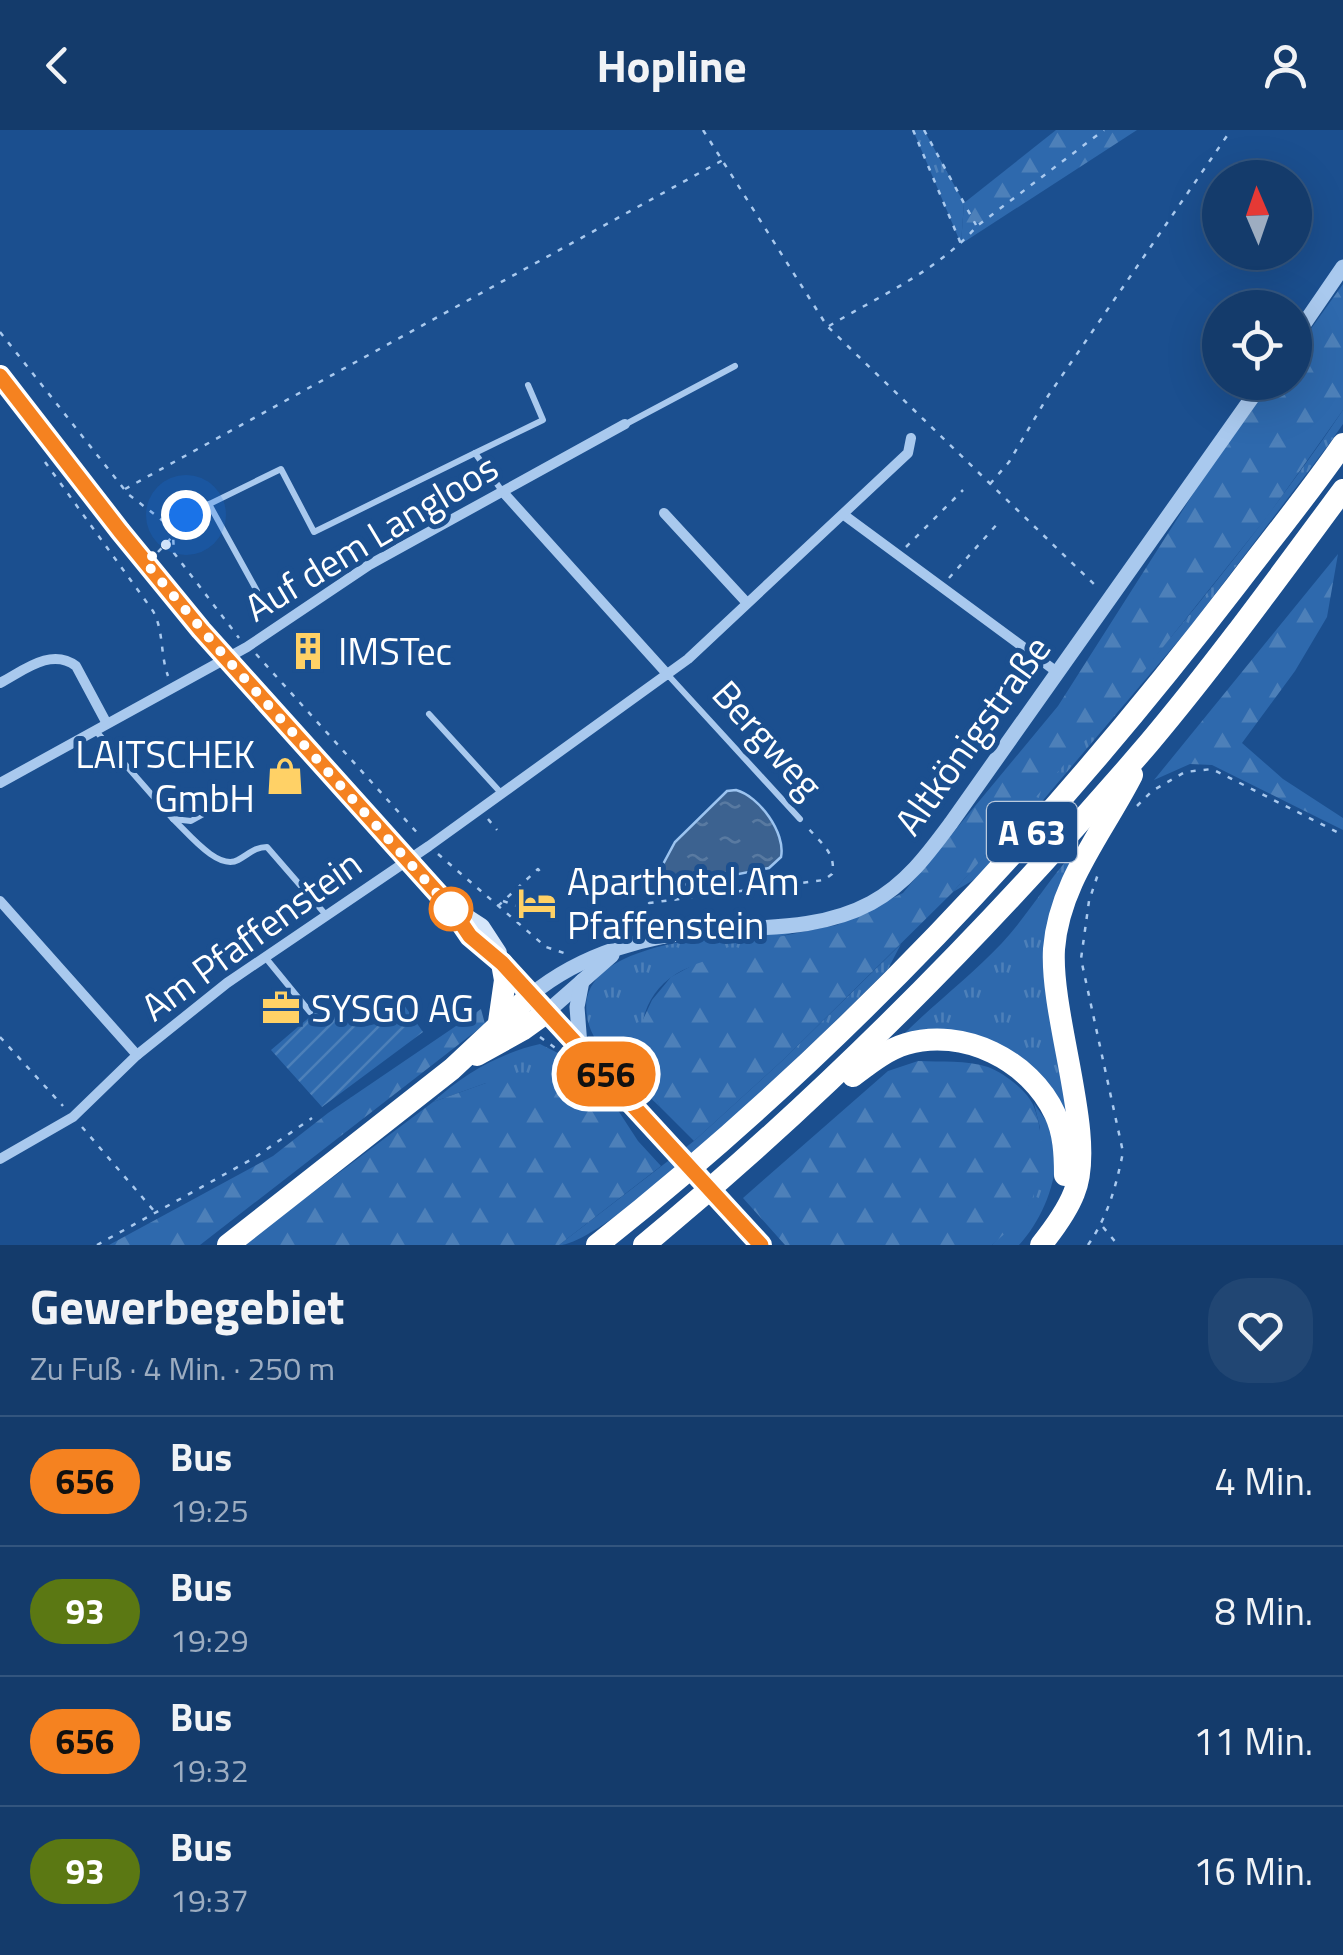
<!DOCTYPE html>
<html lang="de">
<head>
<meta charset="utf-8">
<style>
  :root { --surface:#143b6b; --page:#214673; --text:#f1f3f6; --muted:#9dadc1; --line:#33557e }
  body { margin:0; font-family:"Titillium Web",sans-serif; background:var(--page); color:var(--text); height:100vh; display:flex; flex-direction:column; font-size:38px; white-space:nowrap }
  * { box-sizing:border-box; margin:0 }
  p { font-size:32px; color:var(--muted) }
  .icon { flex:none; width:55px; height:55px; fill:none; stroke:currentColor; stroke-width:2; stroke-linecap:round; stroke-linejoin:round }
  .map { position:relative; height:1115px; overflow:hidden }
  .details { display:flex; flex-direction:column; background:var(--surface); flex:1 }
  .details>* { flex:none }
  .badge { padding:0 20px; border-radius:32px; font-size:35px; line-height:65px }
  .needle { width:65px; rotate:358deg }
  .buttons { position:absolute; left:1202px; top:30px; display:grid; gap:20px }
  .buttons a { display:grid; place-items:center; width:110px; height:110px; border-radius:50%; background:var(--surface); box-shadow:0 10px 40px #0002,0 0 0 2px var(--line); font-size:50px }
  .you { position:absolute; width:50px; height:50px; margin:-25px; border:8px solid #fff; border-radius:50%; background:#1a73e8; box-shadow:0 0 0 15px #1a73e833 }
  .map>.badge { position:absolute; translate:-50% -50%; box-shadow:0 0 0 5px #fff }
  .round { display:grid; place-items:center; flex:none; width:105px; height:105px; border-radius:40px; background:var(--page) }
  .summary { display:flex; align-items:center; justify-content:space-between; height:170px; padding:0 30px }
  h1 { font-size:48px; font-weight:700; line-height:75px }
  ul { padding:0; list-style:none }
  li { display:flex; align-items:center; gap:30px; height:130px; padding:0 30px; border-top:2px solid var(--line) }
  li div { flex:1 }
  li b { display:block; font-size:38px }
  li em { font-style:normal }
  li .badge { min-width:110px; font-weight:700; text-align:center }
  header { display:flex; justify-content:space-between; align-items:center; height:130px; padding:0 30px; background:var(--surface); font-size:45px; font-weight:700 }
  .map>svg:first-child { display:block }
</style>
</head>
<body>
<header><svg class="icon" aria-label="back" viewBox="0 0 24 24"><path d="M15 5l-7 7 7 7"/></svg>Hopline<svg class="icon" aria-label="person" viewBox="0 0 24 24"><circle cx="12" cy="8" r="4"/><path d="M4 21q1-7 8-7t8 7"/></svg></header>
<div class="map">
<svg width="1343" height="1115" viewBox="0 0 1343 1115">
  <defs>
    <pattern id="grass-tufts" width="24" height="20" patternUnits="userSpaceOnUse" patternTransform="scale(2.5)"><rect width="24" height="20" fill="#2e69ad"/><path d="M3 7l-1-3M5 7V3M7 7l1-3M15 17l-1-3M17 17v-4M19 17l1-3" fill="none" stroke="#4d80b9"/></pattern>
    <pattern id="forest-firs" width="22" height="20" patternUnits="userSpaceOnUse" patternTransform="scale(2.5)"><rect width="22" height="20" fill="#2e69ad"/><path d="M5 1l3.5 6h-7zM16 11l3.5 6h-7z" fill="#4d80b9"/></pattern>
    <pattern id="garden-furrows" width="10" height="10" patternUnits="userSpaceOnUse" patternTransform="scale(2.5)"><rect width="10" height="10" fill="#2e69ad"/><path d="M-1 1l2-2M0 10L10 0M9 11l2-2" fill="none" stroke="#4d80b9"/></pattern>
    <pattern id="water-ripples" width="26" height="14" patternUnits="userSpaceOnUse" patternTransform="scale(2.5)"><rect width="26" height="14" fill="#3c6290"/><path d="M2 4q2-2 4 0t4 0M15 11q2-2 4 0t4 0" fill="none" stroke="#597aa1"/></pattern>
  </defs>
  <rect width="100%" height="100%" fill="#1b4f8f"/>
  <g fill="url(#grass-tufts)">
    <path d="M 913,0 L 924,0 L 964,73 L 961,114 Z"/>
    <path d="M 1343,280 L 1343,294 L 1329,314 L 1190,497 L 977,748 L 953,762 C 1087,605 1227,452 1343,280 Z"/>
    <path d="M 1075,721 L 1053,790 L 1072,988 L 1027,935 L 899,909 C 932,875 969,848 1002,813 C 1028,785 1048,750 1075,721 Z"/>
    <path d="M 802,800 C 777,807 753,816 728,825 C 710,831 692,834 676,844 C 627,875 638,934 660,977 C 638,955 599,927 589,895 C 561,804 750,805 802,800 Z"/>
    <path d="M 901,814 L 888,839 C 841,886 611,1115 559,1115 L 694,1011 L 784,929 Z"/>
    <path d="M 540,914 L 562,925 L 610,968 L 571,952 L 486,953 L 433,972 C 463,944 500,923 540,914 Z"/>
    <path d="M 1034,973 C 1039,982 1048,991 1051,1001 C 1065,1038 1044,1088 1019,1115 L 992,1115 L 1028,1076 L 1040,998 Z"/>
  </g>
  <g fill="url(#forest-firs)">
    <path d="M 1056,0 L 1137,0 L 961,114 L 964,73 Z"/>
    <path d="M 1343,154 L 1343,280 L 1267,387 L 1124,566 L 953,762 L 784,929 L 694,1011 L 660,977 L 646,950 L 640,928 L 640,896 L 652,870 L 671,847 L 693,835 L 777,807 L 837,795 L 903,763 L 1058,576 L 1207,342 L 1272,253 L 1295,252 L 1295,221 Z"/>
    <path d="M 1338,424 L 1327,487 L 1295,541 L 1242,613 L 1283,649 L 1343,688 L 1343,700 L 1212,635 L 1190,634 L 1154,650 Z"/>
    <path d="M 481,879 L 485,894 L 200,1115 L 109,1115 L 273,1026 L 328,983 Z"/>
    <path d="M 918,931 C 941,932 966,930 988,937 C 1004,943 1028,961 1034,977 C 1045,1005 1044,1049 1029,1075 C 1021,1090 1004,1104 992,1115 L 785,1115 L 743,1068 L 888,941 Z"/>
    <path d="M 535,943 L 571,952 L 610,968 L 638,1011 L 661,1036 L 559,1115 L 243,1115 L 433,972 L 486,953 Z"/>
  </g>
  <path fill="url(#garden-furrows)" d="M 404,875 L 423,902 L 322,977 L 271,920 L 319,879 C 357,898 369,906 404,875 Z"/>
  <path fill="url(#water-ripples)" stroke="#9cc4f0" stroke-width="2.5" d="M 736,660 C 759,666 786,703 781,727 L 769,738 L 683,755 L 675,752 L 661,738 L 675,712 L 727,661 Z"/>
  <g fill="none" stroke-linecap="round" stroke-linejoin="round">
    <g stroke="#a9c9ee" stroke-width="2.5" stroke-dasharray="5 8" stroke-linecap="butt">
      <path d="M 703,0 L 827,196 L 1098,458"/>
      <path d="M 913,0 L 961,114"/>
      <path d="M 924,0 L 976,95"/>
      <path d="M 829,196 C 879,166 938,141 977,96 L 1104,0"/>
      <path d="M 0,202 L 128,364 L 167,394 L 173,405 L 174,423 L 239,508"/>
      <path d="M 45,332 L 153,481 C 164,501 160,524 168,546"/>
      <path d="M 990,354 L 1009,332 L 1048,266 L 1231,0"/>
      <path d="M 125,359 L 723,30"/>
      <path d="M 906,417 L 963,360"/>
      <path d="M 158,422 L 173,406"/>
      <path d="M 949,448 L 999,392"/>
      <path d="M 256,524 L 421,707"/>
      <path d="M 1137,676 L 1152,661 L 1185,642 L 1212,639 L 1343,705"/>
      <path d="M 488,689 L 497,700"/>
      <path d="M 438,724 L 546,817 L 564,823"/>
      <path d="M 662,750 L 649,773 L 824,750 L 832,744 C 837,724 820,712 808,698"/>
      <path d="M 503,771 L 528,780 L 532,786"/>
      <path d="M 498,776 L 538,739 L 542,744"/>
      <path d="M 0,907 L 63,976"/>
      <path d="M 540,907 L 558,920"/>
      <path d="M 82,997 L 155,1082"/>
      <path d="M 1103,1097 L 1118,1115"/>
      <path d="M 97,1115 L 254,1028 L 312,988"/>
      <path d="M 1088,1115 C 1108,1086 1116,1057 1123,1022 L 1081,829 L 1089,771 L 1098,744"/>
    </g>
    <g stroke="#a9c9ee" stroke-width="6">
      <path d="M 626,294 L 735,236"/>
      <path d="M 475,323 L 543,290 L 528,255"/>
      <path d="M 209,374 L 257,461"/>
      <path d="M 180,394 L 187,385 L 281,339 L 314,402 L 475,323 L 502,361"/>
      <path d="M 668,545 L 800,689"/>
      <path d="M 429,584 L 502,664"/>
      <path d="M 95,600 L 173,689 L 191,691 L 218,676"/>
      <path d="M 173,689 C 188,703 218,741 238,730 C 249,724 255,717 267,717 L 326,785"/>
      <path d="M 265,827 L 310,882"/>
    </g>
    <g stroke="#a9c9ee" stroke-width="10">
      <path d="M 502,361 L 668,545"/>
      <path d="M 664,383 L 747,473"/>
      <path d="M 844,385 L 1057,542"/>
      <path d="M 0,553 C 23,541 51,517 76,536 L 106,592"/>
      <path d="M 0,653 L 247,517 L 369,435 L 625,294"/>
      <path d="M 0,771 L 137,925"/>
      <path d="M 0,1029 L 73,987 L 137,925 L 227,853 L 429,716 L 688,529 L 908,323 L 911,308"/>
    </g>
    <g stroke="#a9c9ee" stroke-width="15">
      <path d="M 1295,207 L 1343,137"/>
      <path d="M 531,865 C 582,823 650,804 715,800 C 768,797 823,799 871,773 C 906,754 928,724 951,693 L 1263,252"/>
      <path d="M 547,882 L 612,825"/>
      <path d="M 580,916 L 577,877 L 582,851"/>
    </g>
    <g stroke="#d6e6fa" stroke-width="18">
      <path d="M 0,246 L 120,401 L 201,500 L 451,778 L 470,806 L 502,833 L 761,1115"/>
      <path d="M 458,782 L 481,797 L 498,823"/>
    </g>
    <g stroke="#fff" stroke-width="22">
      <path d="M 499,892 L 505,850 L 502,833"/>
      <path d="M 477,925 L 522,900 L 547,882"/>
      <path d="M 853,946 C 869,934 886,920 906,914 C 963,897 1030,930 1055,984 C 1064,1003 1065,1024 1065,1045"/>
      <path d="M 228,1115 L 452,939 L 531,865"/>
      <path d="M 597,1115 C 839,924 1050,698 1238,453 C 1273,407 1310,362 1343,314"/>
      <path d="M 644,1115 C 828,963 994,794 1149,613 C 1217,532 1280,445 1343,360"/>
      <path d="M 1041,1115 C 1053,1100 1067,1081 1074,1063 C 1097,1009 1050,887 1054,819 C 1059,753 1103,702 1132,645"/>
    </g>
  </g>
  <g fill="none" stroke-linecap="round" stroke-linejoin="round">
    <g stroke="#fff" stroke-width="22">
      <path id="line" d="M 0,246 L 120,401 L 201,500 L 451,778 L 470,806 L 502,833 L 761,1115"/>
    </g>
    <use href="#line" stroke="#f58220" stroke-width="15"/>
    <path stroke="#fff" stroke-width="10" stroke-dasharray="0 18" d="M 186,385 L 168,413 L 145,432 L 226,528 L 451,779"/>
  </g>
  <defs>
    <g id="building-bare" transform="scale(3)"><path d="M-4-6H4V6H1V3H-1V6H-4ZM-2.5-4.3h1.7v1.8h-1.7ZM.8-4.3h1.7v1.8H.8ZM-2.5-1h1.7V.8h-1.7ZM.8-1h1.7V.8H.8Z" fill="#ffd166" stroke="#1b4f8f" stroke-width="2.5" paint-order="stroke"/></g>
    <g id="shop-bare" transform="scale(3)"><path d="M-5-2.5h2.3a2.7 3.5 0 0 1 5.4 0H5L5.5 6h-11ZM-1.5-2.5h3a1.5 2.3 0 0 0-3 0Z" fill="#ffd166" stroke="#1b4f8f" stroke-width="2.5" paint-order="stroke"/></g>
    <g id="hotel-bare" transform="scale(3)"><path d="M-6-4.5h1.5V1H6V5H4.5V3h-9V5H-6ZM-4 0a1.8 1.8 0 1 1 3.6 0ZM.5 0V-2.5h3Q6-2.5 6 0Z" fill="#ffd166" stroke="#1b4f8f" stroke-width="2.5" paint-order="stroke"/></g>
    <g id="office-bare" transform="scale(3)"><path d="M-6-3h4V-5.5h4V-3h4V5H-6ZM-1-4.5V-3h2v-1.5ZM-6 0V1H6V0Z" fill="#ffd166" stroke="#1b4f8f" stroke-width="2.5" paint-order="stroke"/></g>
  </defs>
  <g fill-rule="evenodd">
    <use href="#building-bare" x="308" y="521"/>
    <use href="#shop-bare" x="285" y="646"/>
    <use href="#hotel-bare" x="537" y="773"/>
    <use href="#office-bare" x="281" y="878"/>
  </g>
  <circle fill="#fff" stroke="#f58220" stroke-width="5" cx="451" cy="779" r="20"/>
  <g text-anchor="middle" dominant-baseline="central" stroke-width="10" stroke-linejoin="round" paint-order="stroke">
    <rect fill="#1b4f8f" stroke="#bbcadd" stroke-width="2.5" x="987" y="672" width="90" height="60" rx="8"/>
    <g font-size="35" font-weight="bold" fill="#fff">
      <text x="1032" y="702">A 63</text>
    </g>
    <g font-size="38" fill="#fff" stroke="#1b4f8f">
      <text transform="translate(371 407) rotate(-31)">Auf dem Langloos</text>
      <text transform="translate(972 605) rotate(-54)">Altkönigstraße</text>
      <text transform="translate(768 609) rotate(48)">Bergweg</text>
      <text transform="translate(251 805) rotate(-36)">Am Pfaffenstein</text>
    </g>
    <g font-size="38" fill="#fff" stroke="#1b4f8f" text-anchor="start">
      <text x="338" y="521">IMSTec</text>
      <text x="255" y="624" text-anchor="end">LAITSCHEK<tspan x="255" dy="44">GmbH</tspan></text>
      <text x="567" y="751">Aparthotel Am<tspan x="567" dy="44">Pfaffenstein</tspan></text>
      <text x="311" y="878">SYSGO AG</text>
    </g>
  </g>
</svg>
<div class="buttons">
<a><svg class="needle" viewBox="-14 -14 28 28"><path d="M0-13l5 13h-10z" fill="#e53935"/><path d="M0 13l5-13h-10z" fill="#9dadc1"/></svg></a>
<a><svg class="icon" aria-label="locate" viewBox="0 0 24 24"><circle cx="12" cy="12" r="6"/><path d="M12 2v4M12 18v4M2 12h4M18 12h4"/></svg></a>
</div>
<div class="you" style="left:186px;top:385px"></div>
<b class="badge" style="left:606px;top:944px;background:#f58220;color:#111">656</b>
</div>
<section class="details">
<div class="summary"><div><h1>Gewerbegebiet</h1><p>Zu Fuß · 4 Min. · 250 m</p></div><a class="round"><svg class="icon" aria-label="heart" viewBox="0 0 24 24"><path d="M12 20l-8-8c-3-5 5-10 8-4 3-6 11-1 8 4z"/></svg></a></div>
<ul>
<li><span class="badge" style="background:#f58220;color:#111">656</span><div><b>Bus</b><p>19:25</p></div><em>4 Min.</em></li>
<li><span class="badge" style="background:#5b7813;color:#fff">93</span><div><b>Bus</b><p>19:29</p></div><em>8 Min.</em></li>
<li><span class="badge" style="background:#f58220;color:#111">656</span><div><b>Bus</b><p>19:32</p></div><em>11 Min.</em></li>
<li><span class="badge" style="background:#5b7813;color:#fff">93</span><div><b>Bus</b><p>19:37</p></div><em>16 Min.</em></li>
</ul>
</section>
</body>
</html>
